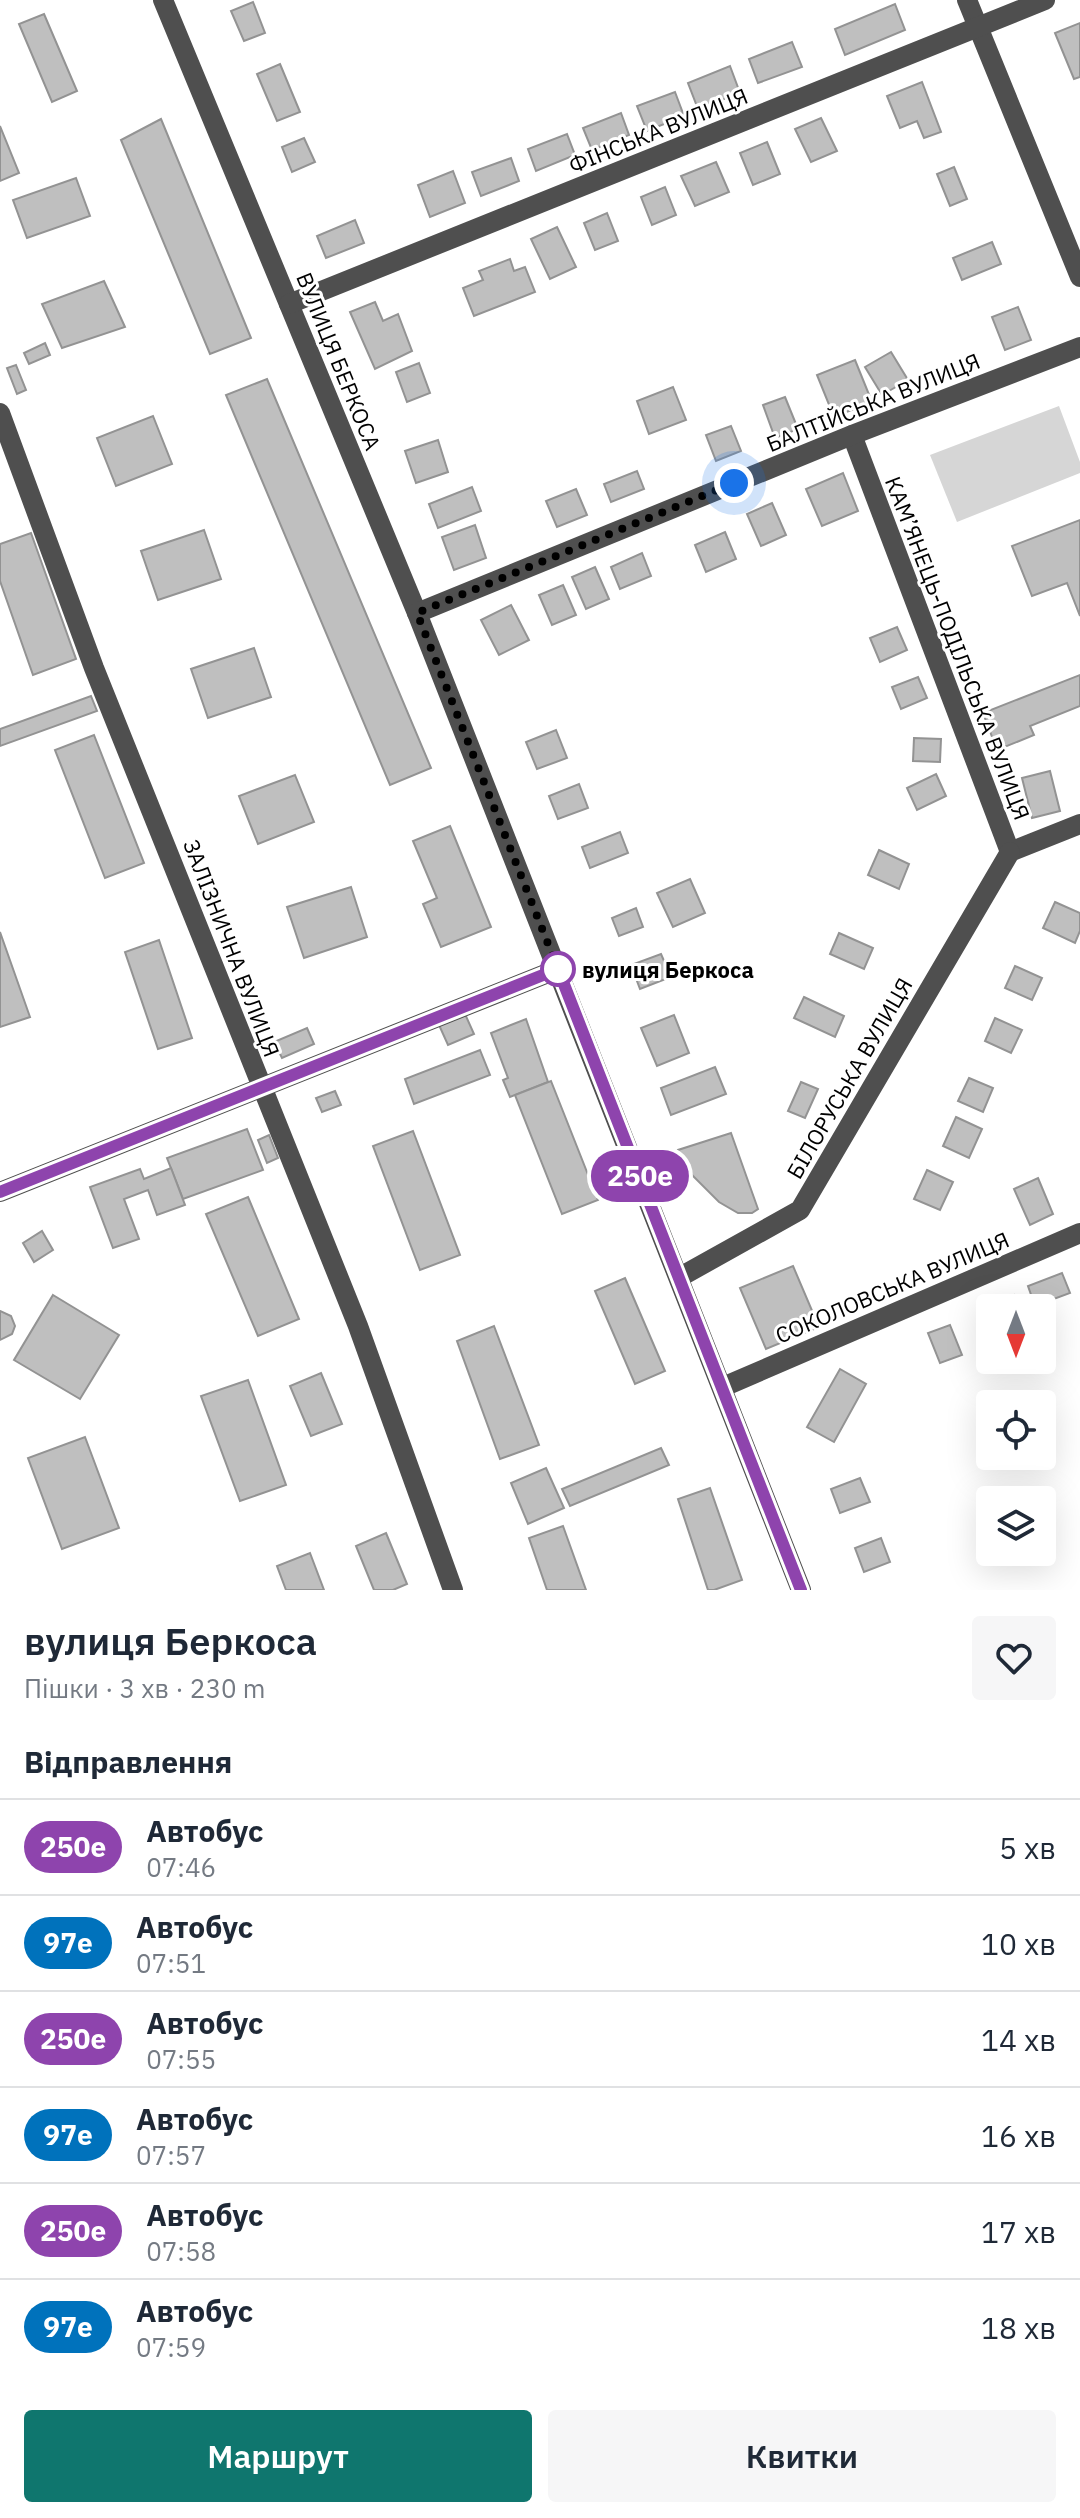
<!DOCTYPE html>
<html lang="uk">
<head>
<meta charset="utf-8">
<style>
  :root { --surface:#fff; --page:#f6f6f7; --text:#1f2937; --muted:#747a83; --line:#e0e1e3; --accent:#0f766e }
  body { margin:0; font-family:"IBM Plex Sans",sans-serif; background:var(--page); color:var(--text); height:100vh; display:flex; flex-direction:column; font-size:30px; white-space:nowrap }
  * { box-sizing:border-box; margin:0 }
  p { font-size:26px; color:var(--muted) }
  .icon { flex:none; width:44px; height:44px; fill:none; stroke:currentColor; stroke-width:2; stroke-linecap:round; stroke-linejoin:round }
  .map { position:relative; height:1590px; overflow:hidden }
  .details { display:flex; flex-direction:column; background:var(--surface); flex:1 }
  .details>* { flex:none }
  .badge { padding:0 16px; border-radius:26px; font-size:28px; line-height:52px }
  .needle { width:52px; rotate:180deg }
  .fabs { position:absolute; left:976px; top:1294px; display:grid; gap:16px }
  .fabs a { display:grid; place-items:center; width:80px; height:80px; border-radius:8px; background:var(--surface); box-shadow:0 8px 32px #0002; font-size:40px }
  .you { position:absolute; width:40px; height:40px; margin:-20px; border:6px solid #fff; border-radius:50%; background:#1a73e8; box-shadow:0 0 0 12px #1a73e833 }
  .map>.badge { position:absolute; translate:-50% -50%; box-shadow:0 0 0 4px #fff }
  h2 { padding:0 24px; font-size:30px; line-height:72px }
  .round { display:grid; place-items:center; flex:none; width:84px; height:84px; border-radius:8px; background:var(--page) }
  .overview { display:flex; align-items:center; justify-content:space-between; height:136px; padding:0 24px }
  h1 { font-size:38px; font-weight:600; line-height:60px }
  .action { display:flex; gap:16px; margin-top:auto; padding:16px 24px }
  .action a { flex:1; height:92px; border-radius:8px; background:var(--accent); color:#fff; font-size:32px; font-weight:600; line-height:92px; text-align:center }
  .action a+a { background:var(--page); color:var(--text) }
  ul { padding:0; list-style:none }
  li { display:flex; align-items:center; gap:24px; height:96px; padding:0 24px; border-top:2px solid var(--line) }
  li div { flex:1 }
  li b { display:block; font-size:30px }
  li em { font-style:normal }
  li .badge { min-width:88px; font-weight:700; text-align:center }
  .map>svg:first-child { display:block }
</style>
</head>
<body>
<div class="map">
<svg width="1080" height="1590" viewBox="0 0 1080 1590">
  <rect width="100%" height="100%" fill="#fff"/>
  <path fill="#d6d6d6" d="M 1059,406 L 1080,462 L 1080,473 L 957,522 L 930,455 Z"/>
  <g fill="#bfbfbf" stroke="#939393" stroke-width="2">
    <path d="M 253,2 L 265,33 L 244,41 L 231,11 Z"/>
    <path d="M 895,4 L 905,30 L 845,55 L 835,29 Z"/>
    <path d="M 44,14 L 77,91 L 52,102 L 19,24 Z"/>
    <path d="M 1080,23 L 1080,77 L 1074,79 L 1055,33 Z"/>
    <path d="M 792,42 L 802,67 L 758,83 L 749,59 Z"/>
    <path d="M 280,64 L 300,112 L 277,121 L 257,74 Z"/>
    <path d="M 730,66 L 740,93 L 698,109 L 688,83 Z"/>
    <path d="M 922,82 L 941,132 L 924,138 L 917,121 L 900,128 L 887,96 Z"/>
    <path d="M 675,92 L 684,116 L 647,131 L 637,106 Z"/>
    <path d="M 621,113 L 629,135 L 592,150 L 583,128 Z"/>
    <path d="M 821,118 L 837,151 L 811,162 L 795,129 Z"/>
    <path d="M 161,119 L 251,338 L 210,354 L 121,140 Z"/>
    <path d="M 0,126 L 19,173 L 0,181 Z"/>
    <path d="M 567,134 L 575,155 L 536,171 L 528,149 Z"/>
    <path d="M 304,138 L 315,162 L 292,172 L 282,147 Z"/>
    <path d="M 767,142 L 780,174 L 753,185 L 740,153 Z"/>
    <path d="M 511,158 L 519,181 L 481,196 L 472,172 Z"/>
    <path d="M 716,162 L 729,192 L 695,206 L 681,176 Z"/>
    <path d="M 954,167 L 967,199 L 950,206 L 937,174 Z"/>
    <path d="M 453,171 L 465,203 L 430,217 L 418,185 Z"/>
    <path d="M 76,178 L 90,216 L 27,238 L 13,200 Z"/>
    <path d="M 665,187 L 676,215 L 652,225 L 641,197 Z"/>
    <path d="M 607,213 L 618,241 L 595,250 L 584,223 Z"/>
    <path d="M 355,220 L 364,243 L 326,258 L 317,236 Z"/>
    <path d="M 557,227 L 576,267 L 550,279 L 531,239 Z"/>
    <path d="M 992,242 L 1001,264 L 962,280 L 953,258 Z"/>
    <path d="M 510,259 L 514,271 L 525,267 L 535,292 L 474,316 L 463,288 L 483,280 L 479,271 Z"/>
    <path d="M 104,281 L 125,327 L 62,348 L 42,304 Z"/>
    <path d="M 375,302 L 383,321 L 398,314 L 412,351 L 375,369 L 350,312 Z"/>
    <path d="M 1018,307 L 1031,340 L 1005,350 L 992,317 Z"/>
    <path d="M 45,343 L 50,355 L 29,364 L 24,353 Z"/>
    <path d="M 891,352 L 908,380 L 882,395 L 865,367 Z"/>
    <path d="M 855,360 L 872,402 L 834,417 L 817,375 Z"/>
    <path d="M 419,363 L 430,393 L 407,402 L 396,372 Z"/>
    <path d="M 16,365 L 26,390 L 17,394 L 7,368 Z"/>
    <path d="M 267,379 L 431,768 L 390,785 L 226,395 Z"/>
    <path d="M 673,387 L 686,420 L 649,434 L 637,401 Z"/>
    <path d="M 785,397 L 798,429 L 775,438 L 763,405 Z"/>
    <path d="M 153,416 L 172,464 L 116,486 L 97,438 Z"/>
    <path d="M 731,426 L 741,451 L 716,461 L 706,435 Z"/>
    <path d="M 438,440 L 448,472 L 416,483 L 405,451 Z"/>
    <path d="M 637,471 L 644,489 L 611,502 L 604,484 Z"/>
    <path d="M 843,473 L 858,511 L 822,526 L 806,489 Z"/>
    <path d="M 472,487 L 481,511 L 438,528 L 429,504 Z"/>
    <path d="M 576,489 L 587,515 L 557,527 L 546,501 Z"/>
    <path d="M 772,503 L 786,535 L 761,546 L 747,514 Z"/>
    <path d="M 1080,520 L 1080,616 L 1067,583 L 1032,596 L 1012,546 Z"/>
    <path d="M 475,525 L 486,558 L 454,570 L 442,537 Z"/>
    <path d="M 204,530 L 221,579 L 158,600 L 141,551 Z"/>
    <path d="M 725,532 L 736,559 L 706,572 L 695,545 Z"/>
    <path d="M 31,533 L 76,659 L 33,675 L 0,581 L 0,544 Z"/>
    <path d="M 642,553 L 651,576 L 620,589 L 611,567 Z"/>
    <path d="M 595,567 L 609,599 L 586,609 L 572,577 Z"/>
    <path d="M 563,585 L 576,615 L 552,625 L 539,595 Z"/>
    <path d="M 511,605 L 529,640 L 499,655 L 481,620 Z"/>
    <path d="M 897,627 L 907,650 L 880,662 L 870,638 Z"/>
    <path d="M 254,648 L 271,697 L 208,718 L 191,669 Z"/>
    <path d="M 1080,675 L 1080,706 L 1030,726 L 1034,735 L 997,750 L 983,713 Z"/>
    <path d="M 918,677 L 927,698 L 901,709 L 892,687 Z"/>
    <path d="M 91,696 L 97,711 L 0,746 L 0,729 Z"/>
    <path d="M 556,730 L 567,758 L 537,769 L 526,742 Z"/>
    <path d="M 94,735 L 144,863 L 105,878 L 55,750 Z"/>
    <path d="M 914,738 L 941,739 L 940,762 L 913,761 Z"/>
    <path d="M 1050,771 L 1060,811 L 1032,818 L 1022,778 Z"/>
    <path d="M 936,774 L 946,796 L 917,810 L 907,788 Z"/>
    <path d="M 295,775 L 314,822 L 258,844 L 239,796 Z"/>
    <path d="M 579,784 L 588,808 L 558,819 L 549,796 Z"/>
    <path d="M 450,826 L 491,927 L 441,947 L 423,904 L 437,898 L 413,841 Z"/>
    <path d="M 620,832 L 628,853 L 590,868 L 582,847 Z"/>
    <path d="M 879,850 L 909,864 L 899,889 L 868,875 Z"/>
    <path d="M 690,879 L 705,913 L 673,927 L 657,893 Z"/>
    <path d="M 351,887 L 367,937 L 304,958 L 287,907 Z"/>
    <path d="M 1055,902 L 1080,913 L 1080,931 L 1075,943 L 1043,928 Z"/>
    <path d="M 636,908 L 643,927 L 619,936 L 612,918 Z"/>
    <path d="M 0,932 L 30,1017 L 0,1027 Z"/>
    <path d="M 839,933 L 873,948 L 864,969 L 830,954 Z"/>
    <path d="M 159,940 L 192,1038 L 158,1049 L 125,952 Z"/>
    <path d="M 661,954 L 671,977 L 640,989 L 631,965 Z"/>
    <path d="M 1015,966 L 1042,978 L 1032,1000 L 1005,988 Z"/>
    <path d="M 804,997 L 844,1016 L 835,1037 L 794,1018 Z"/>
    <path d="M 465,1014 L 474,1034 L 448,1045 L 439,1025 Z"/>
    <path d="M 674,1015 L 689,1053 L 657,1066 L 641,1028 Z"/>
    <path d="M 995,1018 L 1022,1030 L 1011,1053 L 985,1041 Z"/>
    <path d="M 526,1019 L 548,1082 L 510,1097 L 503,1080 L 508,1078 L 491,1033 Z"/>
    <path d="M 307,1028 L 314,1044 L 282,1058 L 274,1042 Z"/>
    <path d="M 480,1050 L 490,1075 L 414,1104 L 405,1079 Z"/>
    <path d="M 715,1067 L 726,1094 L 671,1115 L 661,1088 Z"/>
    <path d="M 969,1078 L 993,1088 L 983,1112 L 958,1101 Z"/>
    <path d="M 551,1081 L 598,1200 L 562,1214 L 515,1095 Z"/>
    <path d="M 801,1082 L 818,1089 L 805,1118 L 788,1111 Z"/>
    <path d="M 335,1091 L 341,1105 L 322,1112 L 316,1098 Z"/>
    <path d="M 956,1117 L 982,1129 L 969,1158 L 943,1146 Z"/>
    <path d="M 247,1129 L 263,1170 L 183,1199 L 167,1158 Z"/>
    <path d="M 413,1131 L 460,1255 L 420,1270 L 373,1146 Z"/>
    <path d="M 731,1133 L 758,1209 L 752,1213 L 738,1213 L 719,1202 L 685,1168 L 678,1150 Z"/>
    <path d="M 269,1135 L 278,1158 L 267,1163 L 258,1140 Z"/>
    <path d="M 171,1168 L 185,1205 L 157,1215 L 148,1190 L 124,1199 L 139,1239 L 113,1248 L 90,1187 L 140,1169 L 144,1179 Z"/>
    <path d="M 927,1170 L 953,1182 L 940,1210 L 914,1199 Z"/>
    <path d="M 1038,1178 L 1053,1214 L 1030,1225 L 1014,1189 Z"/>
    <path d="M 248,1197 L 299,1319 L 258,1336 L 206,1214 Z"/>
    <path d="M 42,1231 L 53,1250 L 34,1262 L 23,1243 Z"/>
    <path d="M 793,1266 L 819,1327 L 766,1349 L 740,1288 Z"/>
    <path d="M 1062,1273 L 1070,1293 L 1035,1306 L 1028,1286 Z"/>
    <path d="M 625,1278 L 665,1371 L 635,1384 L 595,1291 Z"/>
    <path d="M 53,1295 L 119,1335 L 80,1399 L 14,1360 Z"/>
    <path d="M 1014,1295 L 1018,1308 L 995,1308 L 993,1303 Z"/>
    <path d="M 0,1311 L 11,1316 L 15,1326 L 12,1334 L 0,1340 Z"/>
    <path d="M 950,1325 L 962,1355 L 940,1363 L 928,1333 Z"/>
    <path d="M 494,1326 L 539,1445 L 500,1459 L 457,1341 Z"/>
    <path d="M 840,1369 L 866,1384 L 834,1442 L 807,1427 Z"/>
    <path d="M 321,1373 L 342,1424 L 311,1436 L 290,1386 Z"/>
    <path d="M 248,1380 L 286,1485 L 240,1501 L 201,1396 Z"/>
    <path d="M 85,1437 L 119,1528 L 62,1549 L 28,1458 Z"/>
    <path d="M 661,1448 L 669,1465 L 570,1506 L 562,1489 Z"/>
    <path d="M 546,1468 L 564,1508 L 528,1524 L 511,1483 Z"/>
    <path d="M 860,1478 L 870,1502 L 840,1513 L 831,1489 Z"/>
    <path d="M 710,1488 L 742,1580 L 714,1590 L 708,1590 L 678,1499 Z"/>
    <path d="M 563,1526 L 586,1590 L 547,1590 L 529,1538 Z"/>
    <path d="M 386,1533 L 407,1584 L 393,1590 L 374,1590 L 356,1546 Z"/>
    <path d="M 881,1538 L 890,1562 L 864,1572 L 855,1548 Z"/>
    <path d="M 310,1553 L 324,1590 L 286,1590 L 277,1566 Z"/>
  </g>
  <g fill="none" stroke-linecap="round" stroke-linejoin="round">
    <g stroke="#4f4f4f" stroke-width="20">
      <path d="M 163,0 L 417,613 L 801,1590"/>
      <path d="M 967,0 L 1080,277"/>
      <path d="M 289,304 L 1045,0"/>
      <path d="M 0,413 L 94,668 L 358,1326 L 453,1590"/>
      <path d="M 852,435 L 1010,852 L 1080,824"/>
      <path d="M 417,613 L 852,435 L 1080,347"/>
      <path d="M 0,1192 L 558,969"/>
      <path d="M 680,1277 L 800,1210 L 1010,852"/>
      <path d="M 723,1387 L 1080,1233"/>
    </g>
  </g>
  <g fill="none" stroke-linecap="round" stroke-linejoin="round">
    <g stroke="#fff" stroke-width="18">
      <path id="line" d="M 0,1192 L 558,969 L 801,1590"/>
    </g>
    <use href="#line" stroke="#8e44ad" stroke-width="12"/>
    <path stroke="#000" stroke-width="8" stroke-dasharray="0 14.4" d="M 558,969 L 417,613 L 734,483"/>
  </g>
  <circle fill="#fff" stroke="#8e44ad" stroke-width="4" cx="558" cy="969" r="16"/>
  <g text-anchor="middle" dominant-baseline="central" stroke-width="6" stroke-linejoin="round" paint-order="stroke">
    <g font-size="22" fill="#000" stroke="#fff">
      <text transform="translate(658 130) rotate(-22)">ФІНСЬКА ВУЛИЦЯ</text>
      <text transform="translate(339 361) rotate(68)">ВУЛИЦЯ БЕРКОСА</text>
      <text transform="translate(873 402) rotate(-22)">БАЛТІЙСЬКА ВУЛИЦЯ</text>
      <text transform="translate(958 648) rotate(69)">КАМ’ЯНЕЦЬ-ПОДІЛЬСЬКА ВУЛИЦЯ</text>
      <text transform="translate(232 948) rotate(69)">ЗАЛІЗНИЧНА ВУЛИЦЯ</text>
      <text transform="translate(849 1078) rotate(-60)">БІЛОРУСЬКА ВУЛИЦЯ</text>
      <text transform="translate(892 1287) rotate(-23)">СОКОЛОВСЬКА ВУЛИЦЯ</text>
    </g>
    <g font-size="22" font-weight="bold" fill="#000" stroke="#fff" text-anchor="start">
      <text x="582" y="969">вулиця Беркоса</text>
    </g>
  </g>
</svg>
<div class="fabs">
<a><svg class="needle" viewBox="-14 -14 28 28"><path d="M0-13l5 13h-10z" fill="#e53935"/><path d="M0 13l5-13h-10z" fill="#747a83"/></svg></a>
<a><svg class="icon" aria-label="locate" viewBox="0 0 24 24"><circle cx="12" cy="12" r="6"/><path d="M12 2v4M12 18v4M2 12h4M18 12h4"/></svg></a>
<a><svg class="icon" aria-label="layers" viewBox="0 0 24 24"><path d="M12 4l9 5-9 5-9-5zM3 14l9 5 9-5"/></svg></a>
</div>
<div class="you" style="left:734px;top:483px"></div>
<b class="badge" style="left:640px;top:1176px;background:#8e44ad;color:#fff">250е</b>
</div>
<section class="details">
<div class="overview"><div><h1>вулиця Беркоса</h1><p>Пішки · 3 хв · 230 m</p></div><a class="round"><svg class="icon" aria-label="heart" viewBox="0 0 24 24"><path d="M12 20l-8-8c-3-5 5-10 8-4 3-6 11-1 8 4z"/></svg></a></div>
<h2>Відправлення</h2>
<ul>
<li><span class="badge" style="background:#8e44ad;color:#fff">250е</span><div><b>Автобус</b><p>07:46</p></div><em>5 хв</em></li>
<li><span class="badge" style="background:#0072bc;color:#fff">97е</span><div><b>Автобус</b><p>07:51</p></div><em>10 хв</em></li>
<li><span class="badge" style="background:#8e44ad;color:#fff">250е</span><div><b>Автобус</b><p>07:55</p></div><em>14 хв</em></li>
<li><span class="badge" style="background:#0072bc;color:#fff">97е</span><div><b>Автобус</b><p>07:57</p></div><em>16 хв</em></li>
<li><span class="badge" style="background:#8e44ad;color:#fff">250е</span><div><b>Автобус</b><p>07:58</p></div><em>17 хв</em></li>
<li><span class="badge" style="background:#0072bc;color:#fff">97е</span><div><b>Автобус</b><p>07:59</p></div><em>18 хв</em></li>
</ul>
<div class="action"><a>Маршрут</a><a>Квитки</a></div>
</section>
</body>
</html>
